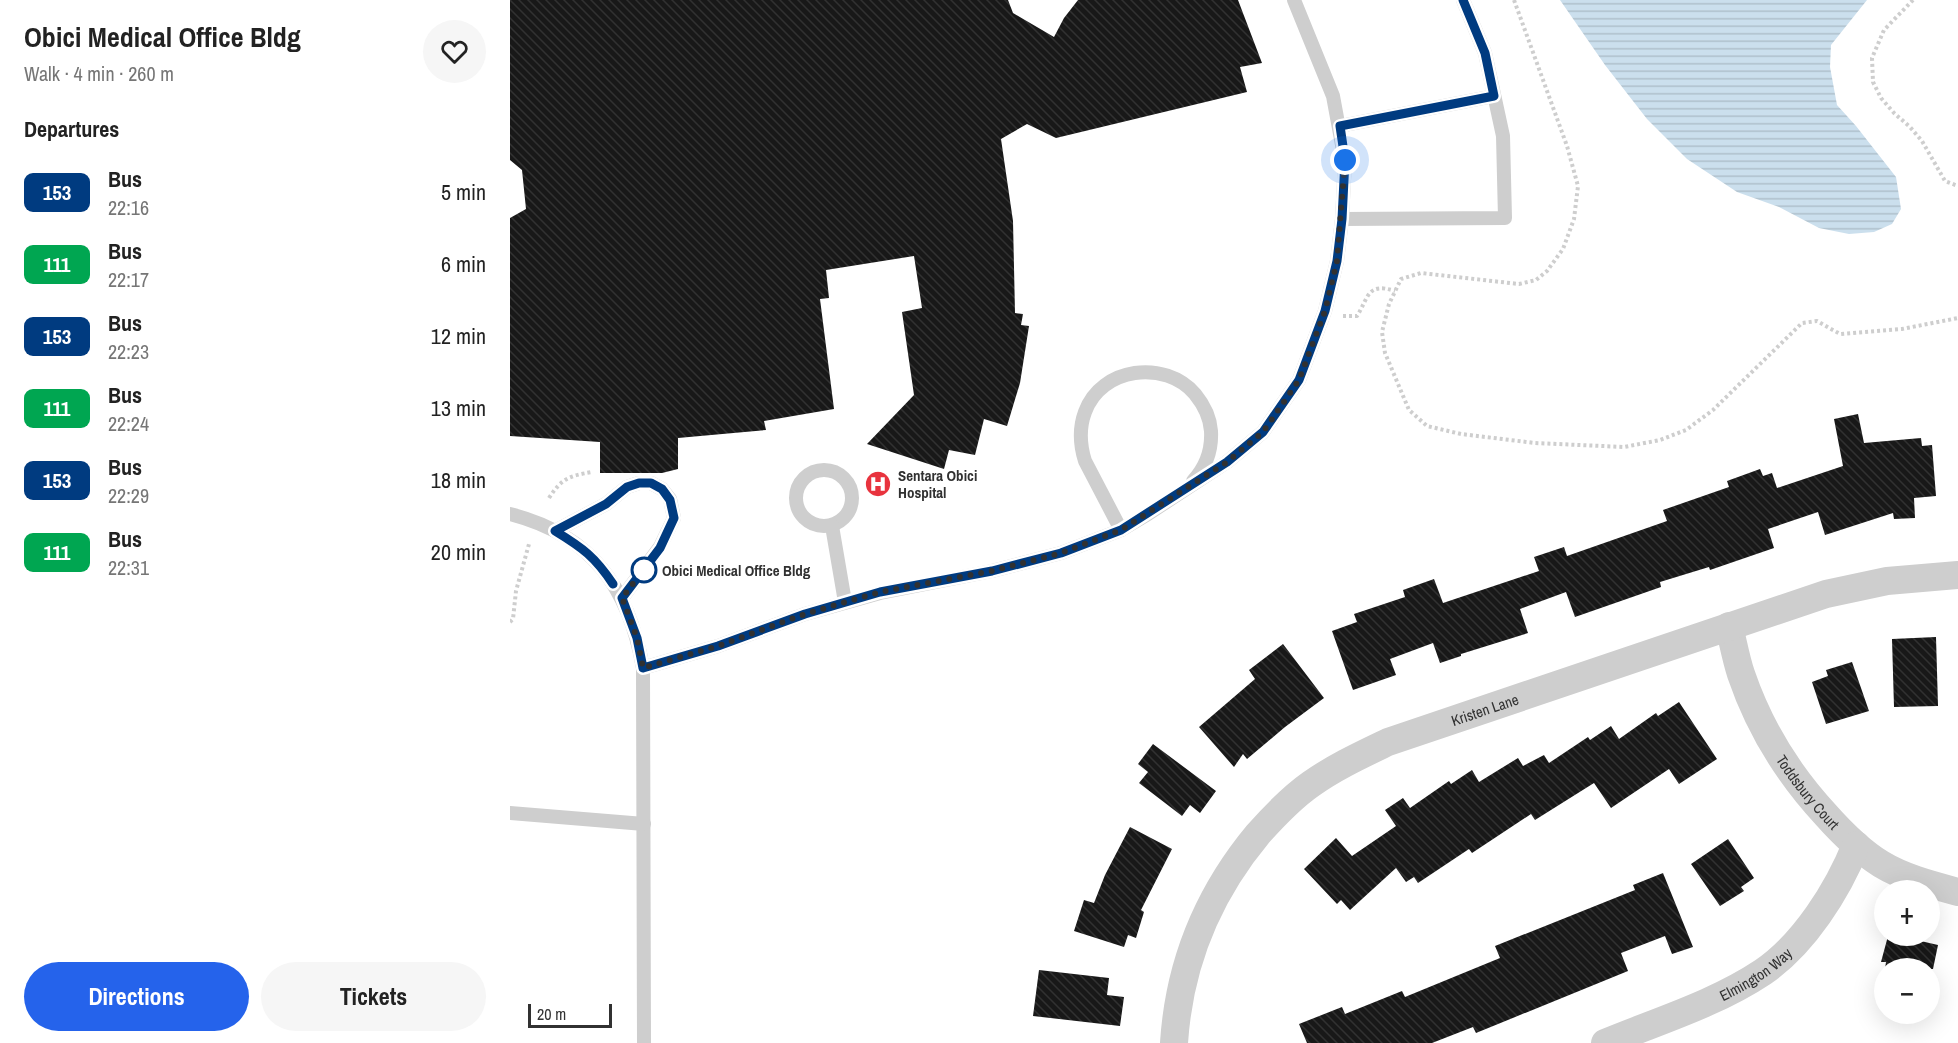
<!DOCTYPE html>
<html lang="en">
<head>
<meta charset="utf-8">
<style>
  :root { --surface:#fff; --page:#f6f6f6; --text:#222; --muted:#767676; --accent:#2563eb }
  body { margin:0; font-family:"Archivo Narrow",sans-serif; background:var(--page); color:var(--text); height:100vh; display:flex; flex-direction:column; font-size:22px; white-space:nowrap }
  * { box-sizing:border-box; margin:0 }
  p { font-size:20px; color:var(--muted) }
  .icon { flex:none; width:33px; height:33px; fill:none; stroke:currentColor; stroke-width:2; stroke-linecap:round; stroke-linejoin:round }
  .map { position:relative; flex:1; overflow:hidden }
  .details { display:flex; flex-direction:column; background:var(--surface); width:510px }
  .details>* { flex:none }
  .badge { padding:0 12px; border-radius:9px; font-size:21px; line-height:39px }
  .tools { position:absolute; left:1364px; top:880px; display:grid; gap:12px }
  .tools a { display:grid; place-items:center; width:66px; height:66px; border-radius:50%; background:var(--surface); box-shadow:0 6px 24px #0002; font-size:30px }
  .scale { position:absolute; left:18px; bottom:15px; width:84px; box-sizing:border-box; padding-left:6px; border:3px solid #313131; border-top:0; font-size:16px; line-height:21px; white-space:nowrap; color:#313131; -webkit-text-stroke:4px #fff; paint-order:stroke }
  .you { position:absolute; width:30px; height:30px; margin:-15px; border:4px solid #fff; border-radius:50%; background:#1a73e8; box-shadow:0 0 0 9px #1a73e833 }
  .map>.badge { position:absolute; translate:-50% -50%; box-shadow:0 0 0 3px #fff }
  h2 { padding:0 24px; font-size:22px; line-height:54px }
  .round { display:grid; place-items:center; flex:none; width:63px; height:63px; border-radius:32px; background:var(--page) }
  .summary { display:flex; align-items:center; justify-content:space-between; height:102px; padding:0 24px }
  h1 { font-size:28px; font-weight:700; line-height:45px }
  .action { display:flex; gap:12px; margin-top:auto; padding:12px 24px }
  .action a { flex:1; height:69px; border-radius:36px; background:var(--accent); color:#fff; font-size:24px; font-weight:700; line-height:69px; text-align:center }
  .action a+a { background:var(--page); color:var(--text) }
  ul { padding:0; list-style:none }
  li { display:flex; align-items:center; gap:18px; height:72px; padding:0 24px }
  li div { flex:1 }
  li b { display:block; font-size:22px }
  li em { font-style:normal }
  li .badge { min-width:66px; font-weight:700; text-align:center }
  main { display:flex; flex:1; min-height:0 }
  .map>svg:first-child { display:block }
</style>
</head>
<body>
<main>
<section class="details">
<div class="summary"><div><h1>Obici Medical Office Bldg</h1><p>Walk · 4 min · 260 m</p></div><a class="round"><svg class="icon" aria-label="heart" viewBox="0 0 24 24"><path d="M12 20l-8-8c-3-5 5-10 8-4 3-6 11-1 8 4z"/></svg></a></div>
<h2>Departures</h2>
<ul>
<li><span class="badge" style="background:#003b80;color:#fff">153</span><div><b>Bus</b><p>22:16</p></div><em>5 min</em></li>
<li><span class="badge" style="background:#00a651;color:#fff">111</span><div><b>Bus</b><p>22:17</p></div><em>6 min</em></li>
<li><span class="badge" style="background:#003b80;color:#fff">153</span><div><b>Bus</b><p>22:23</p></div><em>12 min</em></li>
<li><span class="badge" style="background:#00a651;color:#fff">111</span><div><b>Bus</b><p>22:24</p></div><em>13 min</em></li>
<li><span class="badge" style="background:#003b80;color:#fff">153</span><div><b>Bus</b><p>22:29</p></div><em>18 min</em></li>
<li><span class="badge" style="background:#00a651;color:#fff">111</span><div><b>Bus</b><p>22:31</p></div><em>20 min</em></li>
</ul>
<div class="action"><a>Directions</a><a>Tickets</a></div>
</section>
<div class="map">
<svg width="1448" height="1043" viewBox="0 0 1448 1043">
  <defs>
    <pattern id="water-rules" width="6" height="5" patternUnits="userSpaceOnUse" patternTransform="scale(1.5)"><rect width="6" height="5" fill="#cbdfed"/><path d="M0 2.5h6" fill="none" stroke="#afc0cc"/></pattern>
    <pattern id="building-back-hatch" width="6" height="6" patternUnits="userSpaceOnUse" patternTransform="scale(1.5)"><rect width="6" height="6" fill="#181818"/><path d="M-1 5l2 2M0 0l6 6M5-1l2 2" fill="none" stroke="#313131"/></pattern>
  </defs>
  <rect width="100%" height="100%" fill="#fff"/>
  <path fill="url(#water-rules)" d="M 1050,0 L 1357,0 L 1321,45 L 1320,67 L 1327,105 L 1346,126 L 1386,177 L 1391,209 L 1382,224 L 1364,232 L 1339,234 L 1309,228 L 1269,207 L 1227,192 L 1177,159 L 1137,119 L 1095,65 Z"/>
  <g fill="url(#building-back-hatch)">
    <path d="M 0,0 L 498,0 L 503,13 L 544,37 L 554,18 L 568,0 L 728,0 L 752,63 L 730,67 L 737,92 L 546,138 L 517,124 L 491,139 L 503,221 L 505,313 L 513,314 L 511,325 L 519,326 L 510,383 L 497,426 L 474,419 L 465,455 L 439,450 L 434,469 L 357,444 L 404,395 L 392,312 L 412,308 L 404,256 L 316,270 L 319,298 L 310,299 L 324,409 L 254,421 L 256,430 L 168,438 L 168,469 L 152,473 L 90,473 L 90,442 L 0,436 L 0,218 L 16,209 L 12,170 L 0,160 Z"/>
    <path d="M 1348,414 L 1354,443 L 1411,438 L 1412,446 L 1422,445 L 1426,496 L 1404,498 L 1405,518 L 1384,519 L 1383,513 L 1315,535 L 1308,512 L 1258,529 L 1264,548 L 1200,570 L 1199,567 L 1150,582 L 1151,587 L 1065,617 L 1056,592 L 1010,609 L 1018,633 L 951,654 L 951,656 L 930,663 L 923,643 L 880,659 L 886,675 L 843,690 L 822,631 L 847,622 L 844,614 L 895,597 L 893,590 L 924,579 L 933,603 L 1029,571 L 1024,557 L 1054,547 L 1057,556 L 1157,521 L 1153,510 L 1219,487 L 1217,481 L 1250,469 L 1253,476 L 1262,473 L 1267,488 L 1333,466 L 1324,419 Z"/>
    <path d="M 1426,637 L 1428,706 L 1384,707 L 1382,639 Z"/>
    <path d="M 773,644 L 814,698 L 775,727 L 737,759 L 733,754 L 724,767 L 689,727 L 745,679 L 739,670 Z"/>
    <path d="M 1342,662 L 1359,711 L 1316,724 L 1302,682 L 1318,676 L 1316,670 Z"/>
    <path d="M 1169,702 L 1207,759 L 1169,784 L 1159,769 L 1101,808 L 1084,783 L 1025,820 L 1021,814 L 962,853 L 959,849 L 908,883 L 904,877 L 896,882 L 886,868 L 840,910 L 831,900 L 827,904 L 794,869 L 826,838 L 842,856 L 886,826 L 875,810 L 893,798 L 900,808 L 939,781 L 941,784 L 962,770 L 969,782 L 1008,758 L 1013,766 L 1034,755 L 1039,763 L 1078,737 L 1080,740 L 1101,726 L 1109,739 L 1146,713 L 1148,716 Z"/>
    <path d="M 643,744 L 706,791 L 690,813 L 680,805 L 672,816 L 629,783 L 638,772 L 628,764 Z"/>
    <path d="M 620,827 L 662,849 L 631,910 L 634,912 L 626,938 L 618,935 L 614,947 L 564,931 L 574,900 L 584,903 L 595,875 Z"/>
    <path d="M 1218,839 L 1244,878 L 1231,887 L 1234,891 L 1210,906 L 1181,864 Z"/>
    <path d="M 1153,873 L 1183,947 L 1162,954 L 1155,936 L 1111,953 L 1118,971 L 966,1033 L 963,1027 L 922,1043 L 797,1043 L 789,1024 L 832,1007 L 835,1014 L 892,991 L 895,997 L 990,958 L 985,946 L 1125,890 L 1123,885 Z"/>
    <path d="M 1378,936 L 1389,936 L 1428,945 L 1423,969 L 1375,969 L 1376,962 L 1371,962 Z"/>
    <path d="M 529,970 L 599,978 L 597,995 L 614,997 L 610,1026 L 523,1016 Z"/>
  </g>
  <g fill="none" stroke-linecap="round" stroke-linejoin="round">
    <g stroke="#cecece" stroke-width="4" stroke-dasharray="3 3" stroke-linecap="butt">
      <path d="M 1004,0 L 1057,146 L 1068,186 L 1064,219 L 1053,249 L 1037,271 L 1026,280 L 1009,284 L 911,273 L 891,279 L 879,304 L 872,332 L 875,353 L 899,410 L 917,426 L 951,434 L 1025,443 L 1114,447 L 1150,440 L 1176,430 L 1203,410 L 1292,323 L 1307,321 L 1330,334 L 1392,329 L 1448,318"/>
      <path d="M 1403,0 L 1374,30 L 1362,58 L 1363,82 L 1371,98 L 1384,113 L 1400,127 L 1412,141 L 1435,181 L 1448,186"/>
      <path d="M 833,316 L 847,316 C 859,297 857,282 885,291"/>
      <path d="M 39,498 C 52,478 59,476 82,472"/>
      <path d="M 0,622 L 3,619 L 6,591 L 19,544"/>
    </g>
    <g stroke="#cecece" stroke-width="14">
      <path d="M 830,126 L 984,96"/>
      <path d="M 832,219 L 995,218 L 993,136 L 975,53 L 953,0"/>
      <circle cx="314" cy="498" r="28"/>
      <path d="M 0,514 C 82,535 119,588 133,668 L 134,1043"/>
      <path d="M 322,526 L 335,602"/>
      <path d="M 611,530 L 575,461 C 570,445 569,428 575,412 C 591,367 655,359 685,394 C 694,405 700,417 701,431 C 702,449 696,467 683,481"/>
      <path d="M 45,531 L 96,504 L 117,487 L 129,483 L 141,483 L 152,489 L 160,499 L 164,518 L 150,547 L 112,598"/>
      <path d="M 133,668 L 208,646 L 295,614 L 370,593 L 482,571 L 551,553 L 611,530 L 638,514 L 717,462 L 753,432 L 789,380 L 815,311 L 827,261 L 832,219 L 835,161 L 823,96 L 784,0"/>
      <path d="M 0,813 L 134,824"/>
    </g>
    <g stroke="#cecece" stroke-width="28">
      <path id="s1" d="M 1219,626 C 1223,642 1226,659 1231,674 C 1249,727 1278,774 1316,815 C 1332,833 1350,851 1371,864 C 1394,878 1422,885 1448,892"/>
      <path id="s2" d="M 664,1043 C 669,965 698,894 748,834 C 764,816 781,798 801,784 C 825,767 851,755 878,742 L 1316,594 L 1377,581 L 1448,575"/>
      <path id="s3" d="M 1095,1043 C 1148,1021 1205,1004 1253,972 C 1294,944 1328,890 1346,845"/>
    </g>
  </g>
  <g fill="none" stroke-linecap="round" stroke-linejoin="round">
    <g stroke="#fff" stroke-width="14">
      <path id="line" d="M 103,584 C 85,557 73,548 45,531 L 96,504 L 117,487 L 129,483 L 141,483 L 152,489 L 160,500 L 164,518 L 150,548 L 112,598 L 127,638 L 133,668 L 208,646 L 295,614 L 370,592 L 482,571 L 551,553 L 611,530 L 717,462 L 753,432 L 789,380 L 815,311 L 827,261 L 832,219 L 835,160 L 830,126 L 984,96 L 975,53 L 953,0"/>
    </g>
    <use href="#line" stroke="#003b80" stroke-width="9"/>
    <path stroke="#313131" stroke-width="6" stroke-dasharray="0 10.8" d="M 134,570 L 138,564 L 112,598 L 127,638 L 133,668 L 208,646 L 295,614 L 370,592 L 482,571 L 551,553 L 611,530 L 717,462 L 753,432 L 789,380 L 815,311 L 827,261 L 835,160"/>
  </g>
  <defs>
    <g id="hospital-disc" transform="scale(1.35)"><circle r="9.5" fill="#e8333e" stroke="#fff"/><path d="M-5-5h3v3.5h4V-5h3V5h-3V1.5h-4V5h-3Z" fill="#fff"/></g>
  </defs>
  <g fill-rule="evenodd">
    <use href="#hospital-disc" x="368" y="484"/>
  </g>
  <circle fill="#fff" stroke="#003b80" stroke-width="3" cx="134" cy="570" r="12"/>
  <g text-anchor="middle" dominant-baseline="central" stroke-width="6" stroke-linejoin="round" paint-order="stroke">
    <g font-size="15" font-weight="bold" fill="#313131" stroke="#fff" text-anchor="start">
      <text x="388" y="475">Sentara Obici<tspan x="388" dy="17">Hospital</tspan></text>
    </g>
    <g font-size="15" font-weight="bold" fill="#313131" stroke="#fff" text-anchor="start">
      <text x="152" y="570">Obici Medical Office Bldg</text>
    </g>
    <g font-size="15" fill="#313131" stroke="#fff">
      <text stroke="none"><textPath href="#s2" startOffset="492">Kristen Lane</textPath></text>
      <text stroke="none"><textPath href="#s1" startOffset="186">Toddsbury Court</textPath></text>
      <text stroke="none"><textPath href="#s3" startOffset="166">Elmington Way</textPath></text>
    </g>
  </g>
</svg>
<div class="tools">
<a>+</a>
<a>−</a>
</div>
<div class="scale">20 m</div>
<div class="you" style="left:835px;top:160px"></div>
</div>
</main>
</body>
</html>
